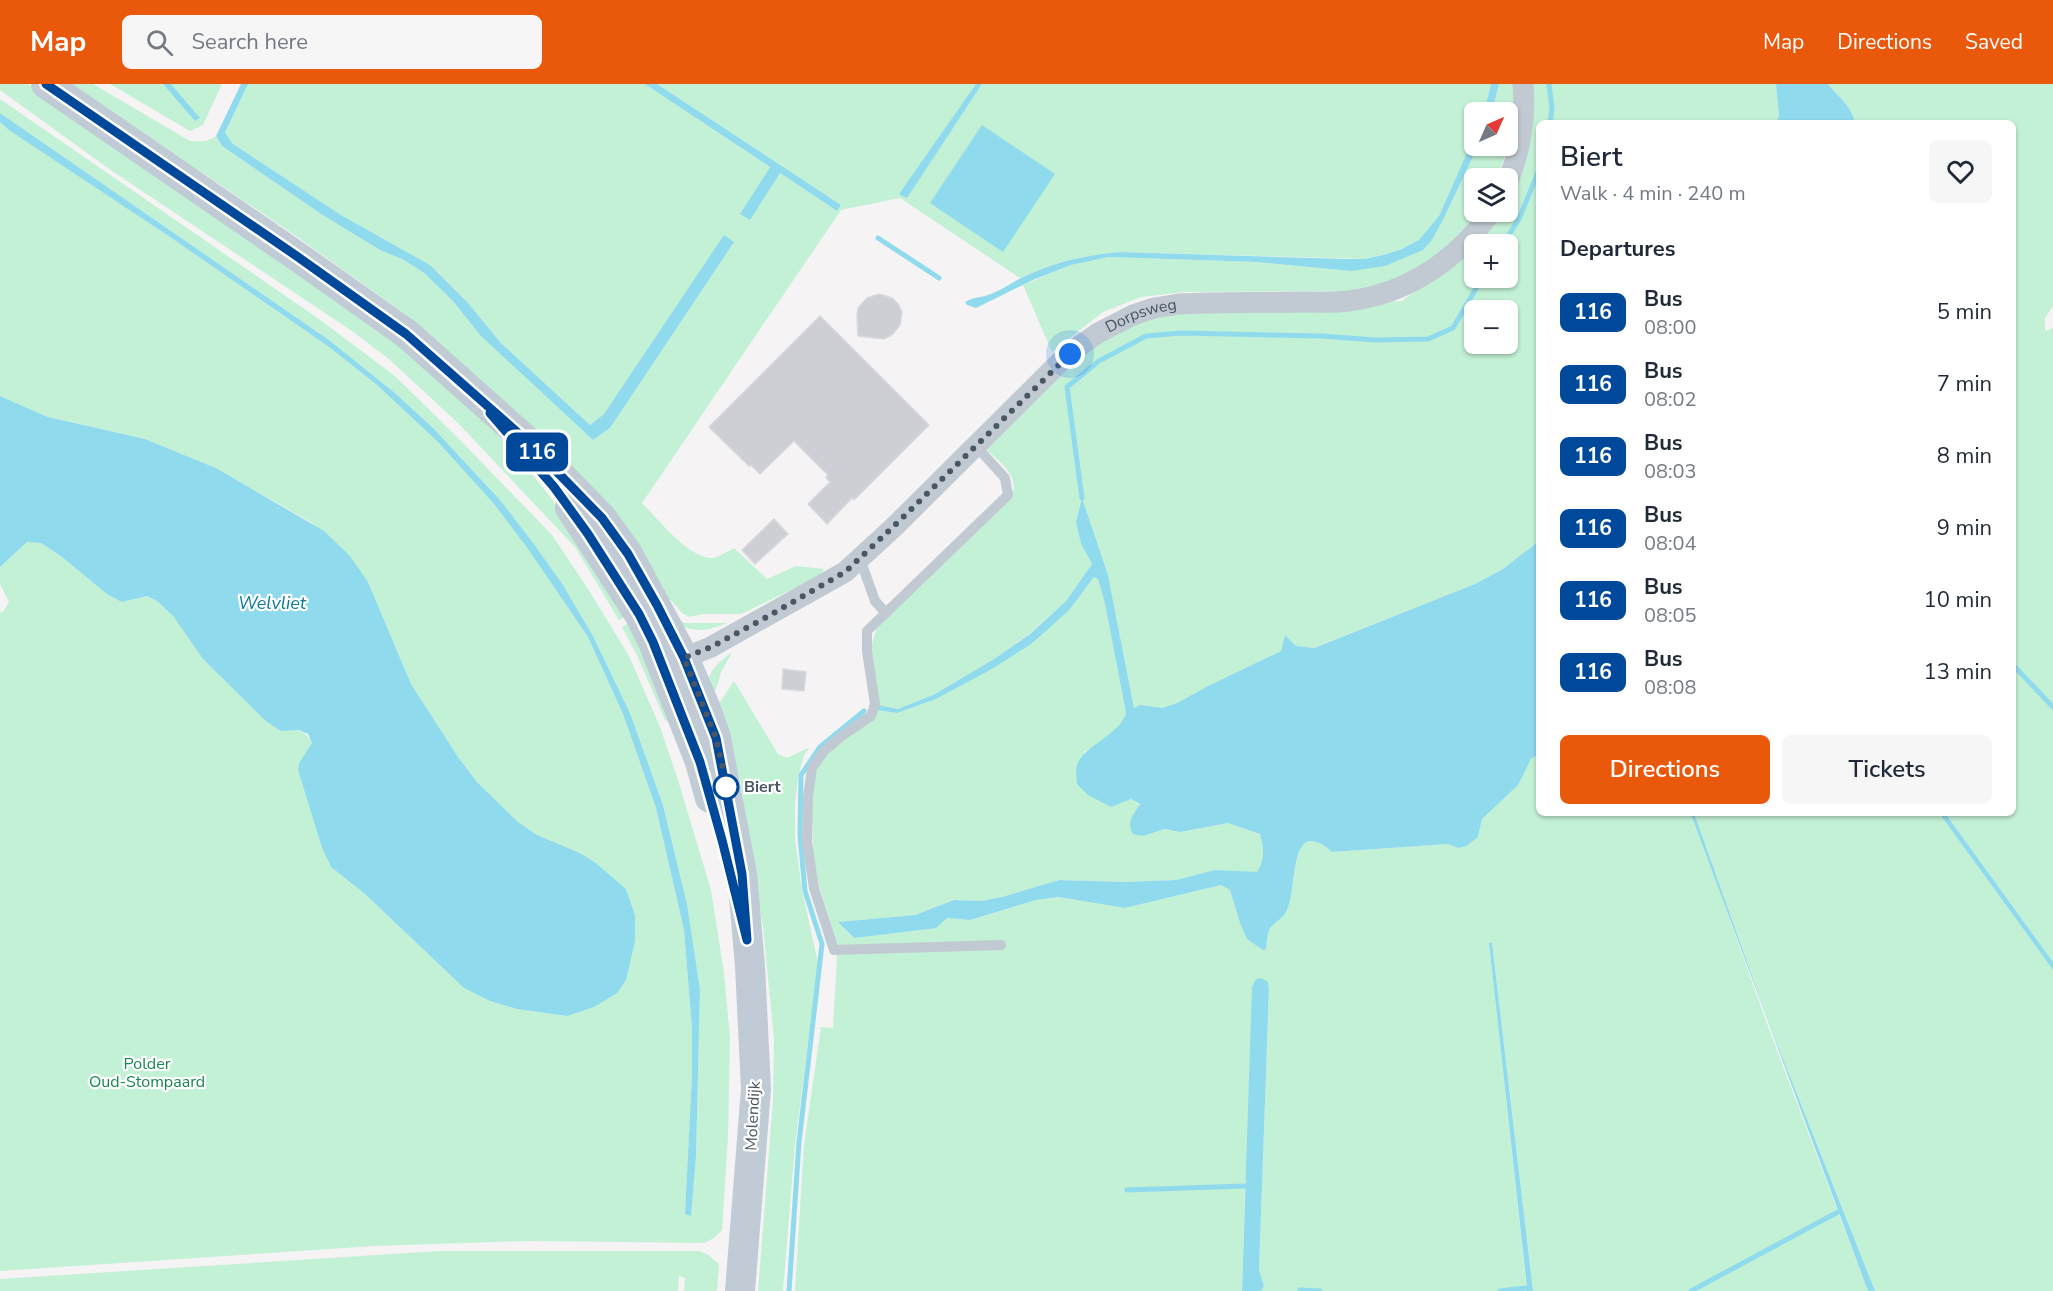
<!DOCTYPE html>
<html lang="en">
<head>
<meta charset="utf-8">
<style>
  :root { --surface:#fff; --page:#f6f6f7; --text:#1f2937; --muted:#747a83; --accent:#ea580c }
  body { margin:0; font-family:"Nunito Sans",sans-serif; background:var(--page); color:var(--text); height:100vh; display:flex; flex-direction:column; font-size:22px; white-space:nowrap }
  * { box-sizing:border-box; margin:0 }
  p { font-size:20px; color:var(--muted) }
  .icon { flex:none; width:33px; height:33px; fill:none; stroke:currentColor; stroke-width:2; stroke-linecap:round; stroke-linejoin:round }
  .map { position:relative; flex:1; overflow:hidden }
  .sheet { position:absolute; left:1536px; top:36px; width:480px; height:696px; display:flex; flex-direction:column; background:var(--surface); border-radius:9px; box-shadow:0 2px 4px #0004 }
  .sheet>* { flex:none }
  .badge { padding:0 12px; border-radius:9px; font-size:21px; line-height:39px }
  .needle { width:39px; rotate:45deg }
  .fabs { position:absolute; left:1464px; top:18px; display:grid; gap:12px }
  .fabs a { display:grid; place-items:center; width:54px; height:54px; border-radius:9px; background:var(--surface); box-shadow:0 2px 4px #0004; font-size:30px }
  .you { position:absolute; width:30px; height:30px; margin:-15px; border:4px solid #fff; border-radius:50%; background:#1a73e8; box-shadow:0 0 0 9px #1a73e833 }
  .map>.badge { position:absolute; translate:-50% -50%; box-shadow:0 0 0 3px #fff }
  h2 { padding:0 24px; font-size:22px; line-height:54px }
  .round { display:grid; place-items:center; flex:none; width:63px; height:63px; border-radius:9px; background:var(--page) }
  .overview { display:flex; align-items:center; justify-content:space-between; height:102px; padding:0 24px }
  h1 { font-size:28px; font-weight:600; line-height:45px }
  .primary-button { display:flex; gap:12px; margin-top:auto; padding:12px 24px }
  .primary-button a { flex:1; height:69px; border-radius:9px; background:var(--accent); color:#fff; font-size:24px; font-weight:600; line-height:69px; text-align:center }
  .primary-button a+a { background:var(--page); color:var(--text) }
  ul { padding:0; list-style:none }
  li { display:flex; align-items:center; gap:18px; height:72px; padding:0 24px }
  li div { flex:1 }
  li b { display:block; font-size:22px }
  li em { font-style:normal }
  li .badge { min-width:66px; font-weight:700; text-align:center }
  header { display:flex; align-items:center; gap:36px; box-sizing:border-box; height:84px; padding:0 30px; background:var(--accent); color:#fff }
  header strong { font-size:28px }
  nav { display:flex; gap:33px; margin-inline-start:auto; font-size:21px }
  .search { width:420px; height:54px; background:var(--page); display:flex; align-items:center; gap:15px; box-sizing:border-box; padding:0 21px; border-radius:9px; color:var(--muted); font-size:22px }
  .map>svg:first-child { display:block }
</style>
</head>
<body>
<header>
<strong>Map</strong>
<div class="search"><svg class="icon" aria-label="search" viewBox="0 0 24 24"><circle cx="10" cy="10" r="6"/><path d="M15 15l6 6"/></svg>Search here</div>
<nav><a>Map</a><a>Directions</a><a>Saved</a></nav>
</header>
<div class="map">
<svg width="2053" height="1207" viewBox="0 0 2053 1207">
  <rect width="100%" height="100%" fill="#f5f3f3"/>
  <g fill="#c3f1d5" fill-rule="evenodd">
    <path d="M 0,0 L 28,0 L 384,246 L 492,344 L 541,401 L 561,427 L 629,531 L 619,536 L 575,463 L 458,339 L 389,275 L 352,247 L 112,87 L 0,6 Z"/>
    <path d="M 61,0 L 93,0 L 190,57 C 200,58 208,58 216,52 L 222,62 L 321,130 L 380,166 L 404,176 L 424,189 L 452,216 L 482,252 L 593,356 L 610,344 L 734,158 L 604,330 L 590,341 L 501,259 L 468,219 L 430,181 L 341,131 L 233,60 L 225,50 L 248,0 L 645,0 L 770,83 L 741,129 L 780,89 L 837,127 L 841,121 L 657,0 L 976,0 L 939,55 L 906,114 L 982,0 L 1491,0 L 1484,28 L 1474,28 L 1474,53 L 1470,64 L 1439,132 L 1430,146 L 1413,161 L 1383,171 L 1365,175 L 1120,168 C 1084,171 1052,179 1020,194 L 900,114 L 841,126 L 642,419 C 658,435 689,475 713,474 C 719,473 728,467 734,464 L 767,495 L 796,482 L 824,485 L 820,492 L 741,530 L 702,530 L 690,533 L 682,529 L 671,516 L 661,517 L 439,260 L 401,227 L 293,150 L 203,89 L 165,69 Z"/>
    <path d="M 110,0 L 163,0 L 196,37 L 199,33 L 171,0 L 222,0 L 203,41 L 190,47 Z"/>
    <path d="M 1499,0 L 1515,0 C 1518,32 1508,65 1497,94 L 1474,94 L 1474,128 L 1478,128 C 1462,148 1444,169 1422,184 C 1406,195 1367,204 1347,207 L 1185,208 L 1141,213 L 1103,228 L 1052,268 L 1023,201 L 1071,181 L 1109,173 L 1256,178 L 1351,187 L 1432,156 L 1443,136 L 1478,62 L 1508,62 L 1508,28 L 1492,28 Z"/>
    <path d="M 1531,0 L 1776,0 L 1779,32 L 1776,39 L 1539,39 L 1539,457 L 1503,485 L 1475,500 L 1313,564 L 1296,562 L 1285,551 L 1281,567 L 1208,602 L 1177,619 L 1162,624 L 1134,624 L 1108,491 L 1082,415 L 1076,438 L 1081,460 L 1092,480 L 1066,517 L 1029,550 L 994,575 L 935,610 L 898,625 L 878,621 L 871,564 L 876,546 L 885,534 L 904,514 L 1014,405 C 1015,387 996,375 985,364 L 1083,268 L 1140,236 L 1187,229 L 1402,217 L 1429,196 L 1498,128 L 1508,128 L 1508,110 L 1514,96 ZM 1474,160 L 1508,160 L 1508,194 L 1474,194 ZM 1474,226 L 1508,226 L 1508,260 L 1474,260 Z"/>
    <path d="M 1828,0 L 2053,0 L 2053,222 L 2045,234 L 2045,247 L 2053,244 L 2053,878 L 1945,729 L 2013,729 L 2013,39 L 1855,39 C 1852,22 1838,13 1828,0 Z"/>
    <path d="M 0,15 L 319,235 L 395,292 L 460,356 L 552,451 L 590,508 L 629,572 L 660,643 L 678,696 L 711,806 L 724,889 L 730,954 L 728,1051 L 722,1146 L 714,1154 L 704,1159 L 529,1157 L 374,1162 L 0,1187 L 0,528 L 3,528 L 9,518 L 0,500 L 0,483 L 27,458 L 41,459 L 62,473 L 108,511 L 123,518 L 147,512 L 157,517 L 173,532 L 203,575 L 281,647 C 297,646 304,644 312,659 L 299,679 L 298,686 L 322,764 L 331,783 L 365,810 L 464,904 L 490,917 L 517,925 L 567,932 L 635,857 L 635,831 L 626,805 L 596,779 L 580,769 L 537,751 L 518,738 L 477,698 L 458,673 L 411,600 L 368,498 L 312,439 L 216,384 L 145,355 L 48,333 L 0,312 L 0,38 L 170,153 L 329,263 L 377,301 L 438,358 L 494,420 L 528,465 L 588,553 L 623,630 L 656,724 L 684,846 L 692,945 L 692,991 L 685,1130 L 691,1131 L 696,1073 L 700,905 L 687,820 L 663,721 L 630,629 L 593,552 L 563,501 L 534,460 L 500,416 L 434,345 L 395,309 L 329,256 L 0,29 Z"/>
    <path d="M 1094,493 L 1098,495 L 1105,520 L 1126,629 C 1120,646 1100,659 1084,668 L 1111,723 L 1131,715 L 1140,721 L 1134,729 L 1143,752 L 1165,745 L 1180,748 L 1228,739 L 1260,750 C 1264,765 1265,775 1257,789 L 1215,786 L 1176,796 L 1125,798 L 1059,796 L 1002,813 L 981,817 L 954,816 L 915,831 L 839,838 L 853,854 L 947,834 L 970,836 L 1036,816 L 1059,813 L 1125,824 L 1221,801 L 1230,806 L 1240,839 L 1266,865 C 1267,858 1267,848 1271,843 C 1276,837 1284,834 1287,826 C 1298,804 1288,729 1332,768 L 1448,760 L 1458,764 L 1478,753 L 1482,735 L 1524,687 L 1531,675 L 1539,670 L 1539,729 L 1939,729 L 2053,886 L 2053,1207 L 1875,1207 L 1768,937 L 1694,729 L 1692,729 L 1766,937 L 1868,1207 L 1533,1207 L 1492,859 L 1489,859 L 1527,1207 L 1261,1207 L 1264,1202 L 1259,1186 L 1269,905 L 1268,898 L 1245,1102 L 1242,1207 L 795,1207 L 804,1061 L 821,943 L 833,944 L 837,874 L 831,840 L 819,801 L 813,769 L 812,725 L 815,691 L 822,675 L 877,626 L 897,629 L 936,615 L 992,585 L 1070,525 Z"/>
    <path d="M 674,533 L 685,539 L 727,539 C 708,547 696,549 677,540 Z"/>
    <path d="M 632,537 L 677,633 L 667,637 L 665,636 L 637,571 L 622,543 Z"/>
    <path d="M 732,568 L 721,589 L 711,620 C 705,591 709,586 732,568 Z"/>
    <path d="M 734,597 L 778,670 L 787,674 L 810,663 L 804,671 L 798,693 L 795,720 L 795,755 L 802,806 L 818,879 L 795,1061 L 783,1207 L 758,1207 L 773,1016 L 774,955 L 763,843 L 747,749 L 741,699 L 716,624 Z"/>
    <path d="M 440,1167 L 699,1167 L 707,1170 L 719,1180 L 717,1207 L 684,1207 L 685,1194 L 679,1192 L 678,1207 L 0,1207 L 0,1195 Z"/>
  </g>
  <g fill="#90daee">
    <path d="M 163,0 L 171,0 L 200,34 L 195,37 Z"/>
    <path d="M 241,0 L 248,0 L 225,49 L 233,60 L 341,131 L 430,181 L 468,219 L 501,259 L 590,341 L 604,330 L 724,151 L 734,158 L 610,344 L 593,356 L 481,252 L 452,216 L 424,189 L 404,176 L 380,166 L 321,130 L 222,62 L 216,52 Z"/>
    <path d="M 645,0 L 657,0 L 841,121 L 837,127 L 780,89 L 750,136 L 740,130 L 770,83 Z"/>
    <path d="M 976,0 L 982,0 L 907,114 L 899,110 Z"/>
    <path d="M 1491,0 L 1499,0 L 1492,28 L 1484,28 Z"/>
    <path d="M 1776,0 L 1828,0 C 1838,13 1852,22 1855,39 L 1776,39 L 1779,32 Z"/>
    <path d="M 0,29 L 329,256 L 395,309 L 434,345 L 500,416 L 534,460 L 563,501 L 593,552 L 630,629 L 663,721 L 687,820 L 700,905 L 696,1073 L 691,1132 L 685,1130 L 692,991 L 692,945 L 684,846 L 656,724 L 623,630 L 588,553 L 528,465 L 494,420 L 438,358 L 377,301 L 329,263 L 170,153 L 9,46 L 0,38 Z"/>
    <path d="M 982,41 L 1055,90 L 1003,168 L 930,119 Z"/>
    <path d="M 1474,53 L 1474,62 L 1478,62 L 1443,136 L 1432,156 L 1423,166 L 1385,182 L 1351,187 L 1256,178 L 1109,173 L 1071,181 L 1033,196 L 976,224 L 967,221 L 965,218 C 973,213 979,214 988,211 C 1000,207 1013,198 1025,192 C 1055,178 1086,171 1120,168 L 1346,175 L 1365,175 L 1383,171 L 1402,165 L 1419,156 L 1439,132 Z"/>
    <path d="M 0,312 L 48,333 L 145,355 L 216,384 L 324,447 L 350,472 L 368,498 L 411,600 L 458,673 L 477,698 L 518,738 L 537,751 L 580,769 L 596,779 L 626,805 L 635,831 L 635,857 L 626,896 L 617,909 L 594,923 L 567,932 L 517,925 L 490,917 L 464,904 L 365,810 L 331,783 L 322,764 L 298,686 L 299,679 L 312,659 L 308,650 L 299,646 L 281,647 L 267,638 L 203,575 L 173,532 L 157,517 L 147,512 L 122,518 L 108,511 L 62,473 L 41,459 L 27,458 L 0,483 Z"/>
    <path d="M 1082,414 L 1108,491 L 1134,624 L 1140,621 L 1162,624 L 1177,619 L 1208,602 L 1281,567 L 1285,551 L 1296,562 L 1314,564 L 1475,500 L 1503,485 L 1539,457 L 1539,670 L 1531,675 L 1518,701 L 1482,735 L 1478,753 L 1466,762 L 1458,764 L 1448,760 L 1332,768 C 1288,729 1298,804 1287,826 C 1284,834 1276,837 1271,843 C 1267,848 1267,858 1266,865 L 1263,866 L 1247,855 L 1240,839 L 1230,806 L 1221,801 L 1125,824 L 1059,813 L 1036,816 L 970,836 L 947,834 L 936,844 L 854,854 L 838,838 L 915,831 L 954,816 L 981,817 L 1002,813 L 1059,796 L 1125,798 L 1176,796 L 1215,786 L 1257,788 C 1265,775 1264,765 1260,750 L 1228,739 L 1180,748 L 1165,745 L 1143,752 L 1133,750 C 1126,738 1133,731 1140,720 L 1131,715 L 1111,723 L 1088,711 L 1077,700 C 1077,695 1076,690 1076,685 C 1079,662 1118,654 1126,629 L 1105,520 L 1098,495 L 1094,493 L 1070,525 L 1047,546 L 1031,560 L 992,585 L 936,615 L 897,629 L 877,626 L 878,621 L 898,625 L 935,610 L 994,575 L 1030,550 L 1066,517 L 1092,480 L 1081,460 L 1076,438 Z"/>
    <path d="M 1692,729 L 1694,729 L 1768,937 L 1875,1207 L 1868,1207 L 1691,730 Z"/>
    <path d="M 1939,729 L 1945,729 L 2053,878 L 2053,886 Z"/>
    <path d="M 1489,859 L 1492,859 L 1533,1207 L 1527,1207 L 1527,1204 Z"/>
    <path d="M 1261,894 L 1268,898 L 1269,905 L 1259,1186 L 1264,1202 L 1261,1207 L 1242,1207 L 1252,903 L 1256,895 Z"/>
  </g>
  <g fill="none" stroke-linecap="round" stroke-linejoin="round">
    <g stroke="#90daee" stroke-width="5">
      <path d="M 1549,0 L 1552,24 L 1550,39"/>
      <path d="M 878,154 L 939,194"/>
      <path d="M 1503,160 L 1519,135 L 1539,86"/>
      <path d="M 1082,414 L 1067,303 L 1099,277 L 1146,252 L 1181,249 L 1321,252 L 1376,256 L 1428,255 L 1453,244 L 1482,194"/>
      <path d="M 2013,581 L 2053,623"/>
      <path d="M 1127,1106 L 1245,1102"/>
      <path d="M 1300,1206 L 1320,1207"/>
      <path d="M 789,1207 L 799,1058 L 822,860 L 805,807 L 800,751 L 801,691 L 820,663 L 864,627"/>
      <path d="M 1500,1207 L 1527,1204"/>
      <path d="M 1691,1207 L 1838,1128"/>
    </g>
  </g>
  <g fill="#cdcfd5" stroke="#d7d9de" stroke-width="1.5">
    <path d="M 879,210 L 892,214 L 898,220 L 902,228 L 900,241 L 892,251 L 884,255 L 858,252 L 857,232 L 858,224 L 867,214 Z"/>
    <path d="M 820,232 L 929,341 L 854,416 L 852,414 L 827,440 L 808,420 L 830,398 L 826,394 L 828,391 L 794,357 L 760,390 L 751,381 L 749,382 L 709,343 Z"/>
    <path d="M 774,435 L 788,450 L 755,480 L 742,466 Z"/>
    <path d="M 783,585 L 806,588 L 804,607 L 782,605 Z"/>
  </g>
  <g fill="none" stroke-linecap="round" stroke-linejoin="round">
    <g stroke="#c1cad2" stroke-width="10">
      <path d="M 976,362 L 1005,394 L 1008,411 L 867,547 L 867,567 L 875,620 L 871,632 L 843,651 L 824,667 L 812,684 L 808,713 L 807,758 L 814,804 L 834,866 L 1001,861"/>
      <path d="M 860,475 L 875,517 L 886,529"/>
    </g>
    <g stroke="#c1cad2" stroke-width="21">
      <path d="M 1508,97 C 1520,67 1526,33 1523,0"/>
      <path id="s1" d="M 672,579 L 711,563 L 845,488 L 894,443 L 1059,279 L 1081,261 L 1098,249 L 1133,231 L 1154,224 L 1179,220 C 1218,218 1258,219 1298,218 C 1314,218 1332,219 1348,217 C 1407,210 1457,176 1491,128"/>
    </g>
    <g stroke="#c1cbd6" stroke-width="30">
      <path d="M 46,0 L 298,173 L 407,250 L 526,356 L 602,434 L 628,470 L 684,574 L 706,625 L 716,654 L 742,790 L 750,882 L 756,1005 L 740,1207"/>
      <path d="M 570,424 L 588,451 L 639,530 L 653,558 L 700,678 L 710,714"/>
    </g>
  </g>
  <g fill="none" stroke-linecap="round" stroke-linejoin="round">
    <g stroke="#fff" stroke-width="14">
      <path id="line" d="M 46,0 L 298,173 L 406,250 L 526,356 L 602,434 L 628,470 L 657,521 L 684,574 L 716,654 L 742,790 L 747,856 L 722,756 L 700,678 L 653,558 L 639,530 L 588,450 L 554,403 L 490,329"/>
    </g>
    <use href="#line" stroke="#004899" stroke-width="9"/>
    <path stroke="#4a5661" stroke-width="6" stroke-dasharray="0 10.8" d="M 726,703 L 728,708 L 716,654 L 684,574 L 711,563 L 765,534 L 845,488 L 894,442 L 1070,270"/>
  </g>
  <circle fill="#fff" stroke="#004899" stroke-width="3" cx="726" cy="703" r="12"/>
  <g text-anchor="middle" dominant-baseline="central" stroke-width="4.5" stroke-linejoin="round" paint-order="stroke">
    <g font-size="16" fill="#4a5661" stroke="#fff">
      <text stroke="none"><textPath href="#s1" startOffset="591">Dorpsweg</textPath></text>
      <text transform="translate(753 1032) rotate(-87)">Molendijk</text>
    </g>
    <g font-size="16" font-weight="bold" fill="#4a5661" stroke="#fff" text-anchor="start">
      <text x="744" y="703">Biert</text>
    </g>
    <g font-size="16" fill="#17864f" stroke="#fff">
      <text x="147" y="980">Polder<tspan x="147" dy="18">Oud-Stompaard</tspan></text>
    </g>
    <g font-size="18" font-style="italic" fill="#0c7c9b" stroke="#fff">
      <text x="272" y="519">Welvliet</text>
    </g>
  </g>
</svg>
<div class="fabs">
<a><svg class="needle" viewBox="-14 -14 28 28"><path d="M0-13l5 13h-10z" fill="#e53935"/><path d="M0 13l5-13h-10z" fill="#747a83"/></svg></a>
<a><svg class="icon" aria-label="layers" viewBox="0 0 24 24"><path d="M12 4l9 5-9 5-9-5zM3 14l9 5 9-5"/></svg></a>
<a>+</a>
<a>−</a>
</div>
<div class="you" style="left:1070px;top:270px"></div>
<b class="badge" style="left:537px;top:368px;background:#004899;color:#fff">116</b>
<section class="sheet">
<div class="overview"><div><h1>Biert</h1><p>Walk · 4 min · 240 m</p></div><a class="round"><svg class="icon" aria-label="heart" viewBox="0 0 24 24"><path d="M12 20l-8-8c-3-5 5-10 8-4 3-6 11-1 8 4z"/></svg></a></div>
<h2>Departures</h2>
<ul>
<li><span class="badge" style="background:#004899;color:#fff">116</span><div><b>Bus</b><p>08:00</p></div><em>5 min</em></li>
<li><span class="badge" style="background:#004899;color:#fff">116</span><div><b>Bus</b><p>08:02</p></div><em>7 min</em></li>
<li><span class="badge" style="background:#004899;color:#fff">116</span><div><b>Bus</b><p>08:03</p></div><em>8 min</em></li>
<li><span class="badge" style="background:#004899;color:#fff">116</span><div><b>Bus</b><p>08:04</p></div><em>9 min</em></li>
<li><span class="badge" style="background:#004899;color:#fff">116</span><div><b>Bus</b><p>08:05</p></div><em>10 min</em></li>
<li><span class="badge" style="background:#004899;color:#fff">116</span><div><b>Bus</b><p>08:08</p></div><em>13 min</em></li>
</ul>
<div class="primary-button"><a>Directions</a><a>Tickets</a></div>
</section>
</div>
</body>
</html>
